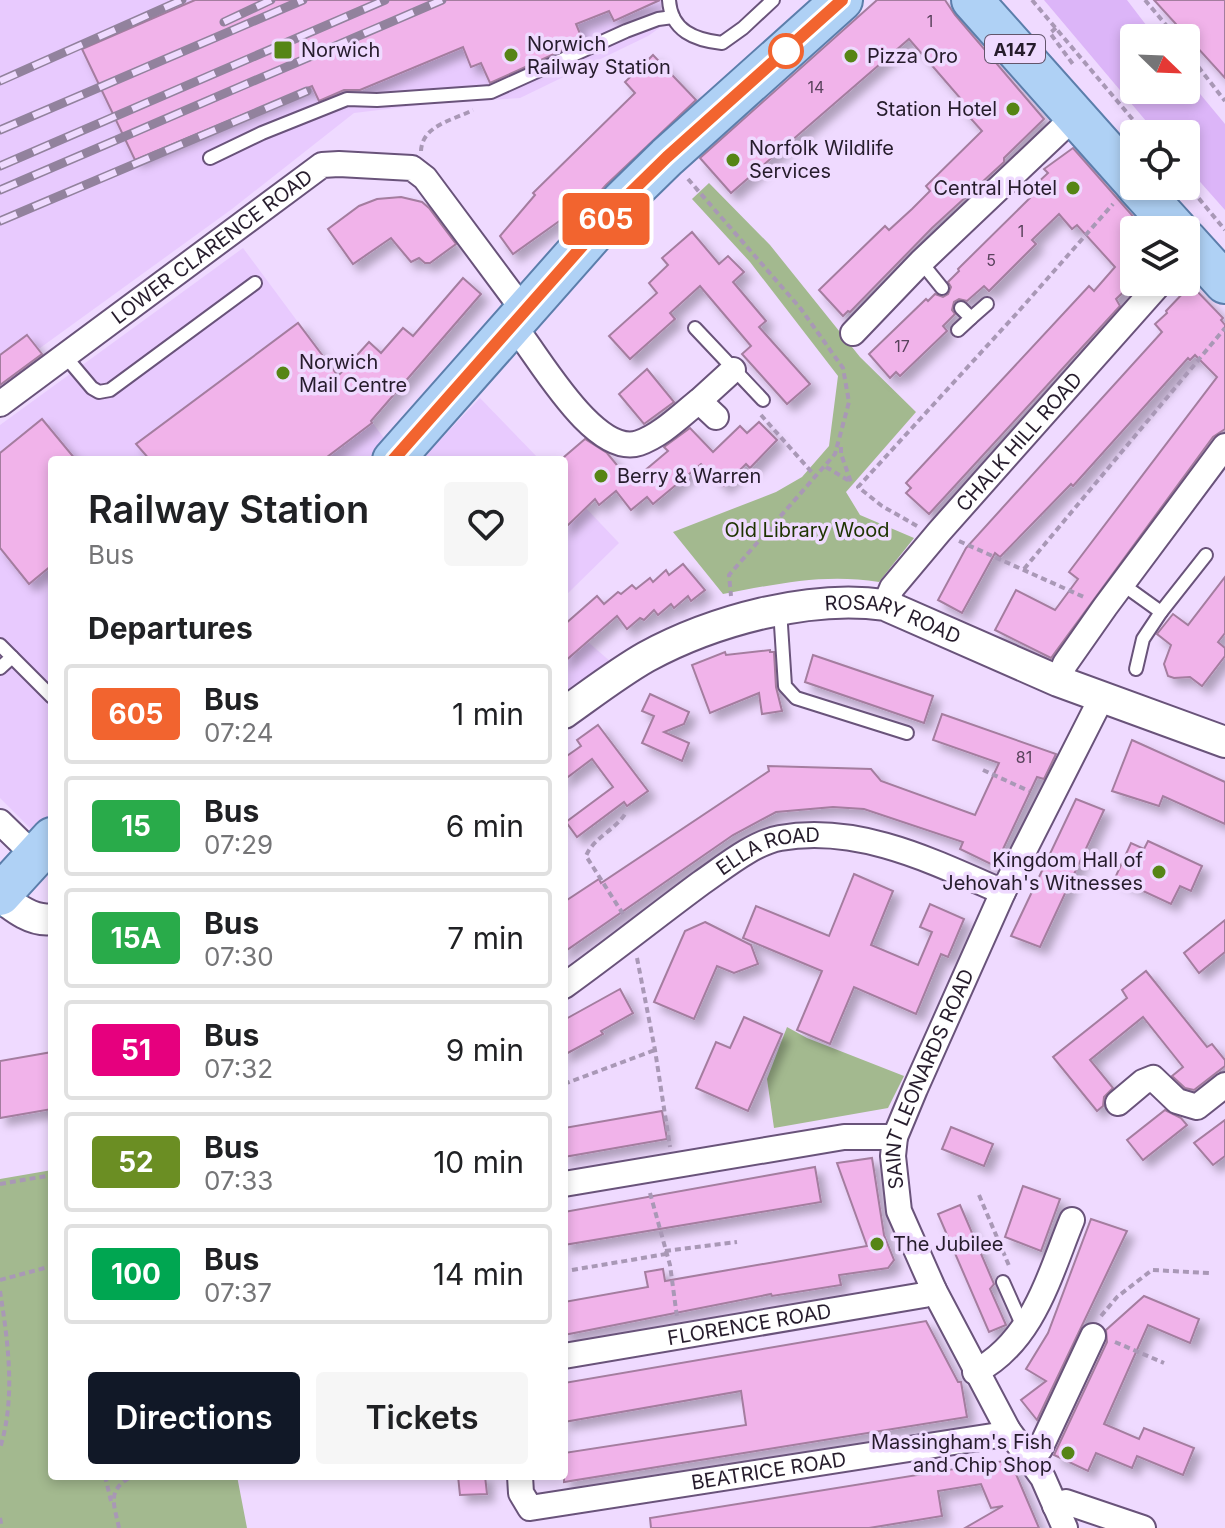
<!DOCTYPE html>
<html lang="en">
<head>
<meta charset="utf-8">
<style>
  :root { --surface:#fff; --page:#f6f6f6; --text:#202124; --muted:#757577; --line:#e0e0e0; --accent:#111827 }
  body { margin:0; font-family:Inter,sans-serif; background:var(--page); color:var(--text); height:100vh; display:flex; flex-direction:column; font-size:30px; white-space:nowrap }
  * { box-sizing:border-box; margin:0 }
  p { font-size:26px; color:var(--muted) }
  .icon { flex:none; width:44px; height:44px; fill:none; stroke:currentColor; stroke-width:2; stroke-linecap:round; stroke-linejoin:round }
  .map { position:relative; flex:1; overflow:hidden }
  .details { position:absolute; left:48px; top:456px; width:520px; height:1024px; display:flex; flex-direction:column; background:var(--surface); border-radius:8px; box-shadow:0 4px 12px #0003 }
  .details>* { flex:none }
  .badge { padding:0 16px; border-radius:6px; font-size:28px; line-height:52px }
  .needle { width:52px; rotate:113deg }
  .controls { position:absolute; left:1120px; top:24px; display:grid; gap:16px }
  .controls a { display:grid; place-items:center; width:80px; height:80px; border-radius:8px; background:var(--surface); box-shadow:0 4px 12px #0003; font-size:40px }
  .map>.badge { position:absolute; translate:-50% -50%; box-shadow:0 0 0 4px #fff }
  h2 { padding:0 40px; font-size:30px; line-height:72px }
  .round { display:grid; place-items:center; flex:none; width:84px; height:84px; border-radius:8px; background:var(--page) }
  .head { display:flex; align-items:center; justify-content:space-between; height:136px; padding:0 40px }
  h1 { font-size:38px; font-weight:600; line-height:60px }
  .primary-button { display:flex; gap:16px; margin-top:auto; padding:16px 40px }
  .primary-button a { flex:1; height:92px; border-radius:8px; background:var(--accent); color:#fff; font-size:32px; font-weight:600; line-height:92px; text-align:center }
  .primary-button a+a { background:var(--page); color:var(--text) }
  ul { padding:0; list-style:none }
  li { display:flex; align-items:center; gap:24px; height:100px; margin:0 16px 12px; padding:0 24px; border:4px solid var(--line); border-radius:8px }
  li div { flex:1 }
  li b { display:block; font-size:30px }
  li em { font-style:normal }
  li .badge { min-width:88px; font-weight:700; text-align:center }
  .map>svg:first-child { display:block }
</style>
</head>
<body>
<div class="map">
<svg width="1225" height="1528" viewBox="0 0 1225 1528">
  <defs>
    <filter id="shadow"><feDropShadow dx="7" dy="7" stdDeviation="4" flood-color="#0004"/></filter>
  </defs>
  <rect width="100%" height="100%" fill="#efdaff"/>
  <g fill="#e8cafe">
    <path d="M 0,0 L 662,0 L 661,8 L 665,24 L 648,36 L 520,98 L 429,104 L 354,113 L 232,209 L 0,377 Z"/>
    <path d="M 243,248 L 386,441 L 366,460 L 52,460 L 52,812 L 34,832 L 0,798 L 0,425 Z"/>
    <path d="M 480,398 L 540,460 L 421,460 Z"/>
    <path d="M 564,485 L 619,543 L 564,597 Z"/>
    <path d="M 564,621 L 612,663 L 564,698 Z"/>
  </g>
  <g fill="#a3b98f">
    <path d="M 709,183 L 770,245 L 860,357 L 916,412 L 846,492 L 860,515 L 914,538 L 879,582 C 824,573 777,584 723,594 L 673,532 L 776,492 L 802,477 L 829,446 L 838,376 L 750,262 L 692,199 Z"/>
    <path d="M 787,1027 L 807,1038 L 904,1076 L 888,1108 L 774,1128 L 767,1079 Z"/>
    <path d="M 52,1170 L 52,1476 L 237,1476 L 247,1528 L 0,1528 L 0,1179 Z"/>
  </g>
  <path fill="#dcb5f8" d="M 1044,0 L 1127,0 L 1156,38 L 1134,38 L 1134,90 L 1186,90 L 1186,77 L 1225,124 L 1225,210 L 1186,166 L 1186,134 L 1157,134 Z"/>
  <g fill="#f1b3ea" stroke="#a47d9f" stroke-width="2" filter="url(#shadow)">
    <path d="M 195,0 L 660,0 L 614,21 L 609,11 L 576,24 L 583,41 L 490,83 L 481,63 L 471,67 L 463,47 L 360,90 L 344,90 L 319,101 L 312,86 L 135,160 L 82,49 Z"/>
    <path d="M 877,0 L 945,0 L 955,15 L 1044,119 L 1004,158 L 1004,162 L 932,228 L 850,312 L 848,311 L 843,316 L 819,290 L 885,226 L 889,230 L 912,209 L 930,191 L 926,186 L 982,131 L 956,102 L 961,99 L 909,39 L 731,193 L 700,158 Z"/>
    <path d="M 1154,0 L 1225,0 L 1225,78 Z"/>
    <path d="M 653,55 L 696,100 L 606,185 L 577,218 L 572,212 L 513,254 L 500,236 L 535,195 L 533,193 L 635,93 L 625,82 Z"/>
    <path d="M 1073,148 L 1145,230 L 1134,230 L 1134,287 L 1132,284 L 1116,299 L 1120,306 L 929,514 L 906,493 L 911,488 L 906,483 L 1089,286 L 1094,291 L 1115,267 L 1077,225 L 1072,229 L 1059,214 L 1032,240 L 1036,244 L 989,291 L 984,286 L 967,301 L 959,299 L 954,302 L 952,310 L 955,314 L 943,326 L 947,331 L 900,376 L 896,372 L 890,378 L 869,354 L 926,299 L 928,301 L 935,294 L 943,297 L 948,294 L 951,287 L 948,282 L 959,271 L 958,269 L 1037,191 L 1033,187 L 1048,173 L 1044,169 Z"/>
    <path d="M 401,197 L 422,202 L 429,208 L 456,244 L 430,263 L 425,263 L 419,258 L 411,262 L 391,238 L 353,264 L 328,229 L 359,206 L 377,199 Z"/>
    <path d="M 692,232 L 719,264 L 728,256 L 744,272 L 733,282 L 766,321 L 759,327 L 810,384 L 787,404 L 742,354 L 751,346 L 700,286 L 670,313 L 675,319 L 630,359 L 609,336 L 657,293 L 649,283 L 668,265 L 662,258 Z"/>
    <path d="M 463,278 L 481,294 L 371,421 L 372,423 L 323,460 L 150,460 L 136,444 L 298,323 L 338,376 L 369,342 L 381,353 L 403,328 L 413,336 Z"/>
    <path d="M 1194,288 L 1223,318 L 1221,320 L 1225,325 L 1225,429 L 1213,437 L 1051,658 L 995,630 L 1016,590 L 1055,610 L 1078,579 L 1069,572 L 1217,377 L 1195,355 L 1190,360 L 1188,358 L 1073,486 L 1071,484 L 1000,557 L 995,553 L 962,613 L 938,600 L 966,548 L 1162,332 L 1155,324 L 1167,313 L 1166,311 L 1186,290 L 1189,293 Z"/>
    <path d="M 27,335 L 42,354 L 0,385 L 0,355 Z"/>
    <path d="M 647,369 L 674,402 L 644,424 L 619,394 Z"/>
    <path d="M 42,419 L 76,460 L 52,460 L 52,565 L 29,584 L 0,548 L 0,453 Z"/>
    <path d="M 759,422 L 777,440 L 750,468 L 746,464 L 724,486 L 701,464 L 653,504 L 647,497 L 631,510 L 616,491 L 599,505 L 595,499 L 564,529 L 564,457 L 585,439 L 607,453 L 631,482 L 668,451 L 664,447 L 690,428 L 713,452 L 740,426 L 747,433 Z"/>
    <path d="M 683,564 L 705,590 L 691,601 L 688,596 L 674,608 L 671,604 L 658,615 L 654,610 L 644,620 L 640,618 L 627,629 L 617,616 L 564,662 L 564,625 L 597,596 L 604,604 L 618,592 L 621,594 L 632,585 L 636,589 L 650,578 L 653,582 L 666,570 L 669,575 Z"/>
    <path d="M 1225,577 L 1225,633 L 1218,642 L 1225,648 L 1225,656 L 1202,686 L 1190,677 L 1174,678 L 1168,676 L 1164,664 L 1171,645 L 1157,634 L 1173,614 L 1188,625 Z"/>
    <path d="M 770,650 L 770,652 L 774,652 L 776,687 L 782,711 L 762,714 L 759,693 L 710,713 L 692,665 L 725,652 L 726,655 Z"/>
    <path d="M 813,655 L 933,696 L 924,723 L 805,682 Z"/>
    <path d="M 650,694 L 689,712 L 684,724 L 664,732 L 689,743 L 682,761 L 642,743 L 654,716 L 642,711 Z"/>
    <path d="M 942,714 L 1056,754 L 1044,779 L 1037,777 L 995,866 L 960,849 L 963,842 L 864,809 L 833,807 L 776,812 L 733,835 L 564,952 L 564,902 L 599,879 L 601,883 L 769,771 L 768,766 L 871,769 L 881,781 L 975,815 L 999,763 L 933,740 Z"/>
    <path d="M 598,725 L 648,791 L 627,806 L 624,802 L 577,837 L 566,822 L 613,787 L 592,759 L 564,780 L 564,758 L 581,746 L 577,740 Z"/>
    <path d="M 1132,740 L 1225,782 L 1225,824 L 1163,796 L 1159,806 L 1112,791 Z"/>
    <path d="M 1076,799 L 1104,810 L 1040,947 L 1011,936 Z"/>
    <path d="M 1148,841 L 1202,866 L 1191,891 L 1180,886 L 1171,904 L 1115,878 L 1131,843 L 1144,849 Z"/>
    <path d="M 854,874 L 893,891 L 871,945 L 918,965 L 932,932 L 920,927 L 930,904 L 964,919 L 948,957 L 941,954 L 916,1014 L 854,987 L 830,1044 L 797,1030 L 822,971 L 743,938 L 756,906 L 829,936 Z"/>
    <path d="M 1225,920 L 1225,952 L 1199,973 L 1184,953 Z"/>
    <path d="M 705,922 L 751,945 L 758,964 L 734,973 L 717,966 L 694,1019 L 654,1002 L 685,931 Z"/>
    <path d="M 1146,971 L 1207,1047 L 1212,1044 L 1225,1060 L 1225,1066 L 1194,1090 L 1185,1088 L 1172,1076 L 1183,1067 L 1143,1017 L 1090,1060 L 1113,1088 L 1104,1097 L 1103,1106 L 1097,1111 L 1053,1057 L 1127,998 L 1122,990 Z"/>
    <path d="M 620,989 L 633,1013 L 601,1031 L 603,1034 L 564,1055 L 564,1020 Z"/>
    <path d="M 744,1017 L 782,1034 L 748,1111 L 696,1088 L 716,1042 L 730,1048 Z"/>
    <path d="M 52,1052 L 52,1109 L 0,1118 L 0,1061 Z"/>
    <path d="M 1165,1110 L 1181,1118 L 1187,1125 L 1143,1160 L 1127,1140 Z"/>
    <path d="M 662,1111 L 667,1139 L 564,1157 L 564,1128 Z"/>
    <path d="M 1225,1120 L 1225,1156 L 1213,1165 L 1194,1143 Z"/>
    <path d="M 951,1127 L 993,1144 L 984,1166 L 942,1149 Z"/>
    <path d="M 872,1158 L 884,1235 L 894,1260 L 888,1268 L 839,1275 L 841,1285 L 772,1296 L 771,1294 L 564,1335 L 564,1302 L 648,1287 L 645,1272 L 663,1269 L 665,1281 L 867,1246 L 837,1163 Z"/>
    <path d="M 815,1167 L 821,1202 L 564,1245 L 564,1212 Z"/>
    <path d="M 1023,1186 L 1060,1199 L 1041,1251 L 1005,1237 Z"/>
    <path d="M 960,1205 L 994,1284 L 990,1289 L 1006,1325 L 989,1332 L 938,1214 Z"/>
    <path d="M 1091,1219 L 1127,1231 L 1037,1420 L 1021,1400 L 1046,1381 L 1026,1369 L 1048,1333 Z"/>
    <path d="M 1144,1296 L 1199,1319 L 1190,1343 L 1148,1325 L 1104,1424 L 1139,1439 L 1144,1428 L 1194,1448 L 1183,1475 L 1137,1456 L 1132,1468 L 1096,1453 L 1088,1471 L 1054,1455 L 1107,1342 L 1106,1330 Z"/>
    <path d="M 926,1321 L 958,1382 L 961,1382 L 967,1417 L 564,1482 L 564,1453 L 746,1425 L 741,1391 L 564,1422 L 564,1383 Z"/>
    <path d="M 1010,1460 L 1039,1528 L 965,1528 L 1003,1506 L 991,1508 L 981,1484 L 938,1491 L 942,1516 L 869,1528 L 651,1528 L 650,1518 Z"/>
    <path d="M 458,1476 L 485,1476 L 487,1494 L 460,1495 Z"/>
  </g>
  <g fill="none" stroke-linecap="round" stroke-linejoin="round">
    <g stroke="#69537a" stroke-width="16">
      <g id="service">
        <path d="M 669,0 C 671,31 695,40 722,43 L 743,28 L 773,0"/>
        <path d="M 210,158 L 262,133 L 347,99 L 377,100 L 491,92 L 626,31 L 658,19 L 673,17"/>
        <path d="M 921,262 L 942,288"/>
        <path d="M 971,318 L 987,304"/>
        <path d="M 695,328 L 763,400"/>
        <path d="M 958,330 L 971,318 L 961,308"/>
        <path d="M 65,356 L 92,388 L 99,392 L 110,390 L 255,283"/>
        <path d="M 1122,584 L 1161,612 L 1143,639 L 1136,669"/>
        <path d="M 780,610 L 785,686 L 796,698 L 907,733"/>
        <path d="M 1161,612 L 1206,555"/>
        <path d="M 0,645 L 12,657 L 0,668"/>
        <path d="M 12,657 L 52,697"/>
        <path d="M 1003,1282 L 1024,1329"/>
      </g>
    </g>
    <g stroke="#69537a" stroke-width="28">
      <g id="minor">
        <path d="M 511,327 L 522,337 C 544,366 597,457 639,443 C 662,435 681,415 699,401 L 716,417"/>
        <path d="M 853,333 L 921,262 L 1075,116"/>
        <path d="M 699,401 L 733,370"/>
        <path id="s1" d="M 0,404 L 322,165 L 339,164 L 412,168 L 425,178 L 524,311"/>
        <path id="s2" d="M 885,605 L 892,588 L 939,532 L 1161,282"/>
        <path d="M 1058,681 L 1065,664 L 1105,607 L 1225,446"/>
        <path d="M 0,822 L 35,856"/>
        <path id="s3" d="M 564,986 C 610,953 655,917 701,883 C 723,868 753,843 780,838 C 859,824 934,862 1003,892"/>
        <path d="M 1118,1103 L 1143,1082 L 1153,1078 L 1177,1101 L 1197,1107 L 1225,1085"/>
        <path d="M 564,1184 L 844,1137 L 895,1137"/>
        <path id="s4" d="M 564,1356 L 924,1295 L 934,1290"/>
        <path d="M 975,1372 C 1033,1342 1049,1276 1072,1220"/>
        <path d="M 1030,1458 L 1040,1449 L 1093,1336"/>
        <path id="s5" d="M 520,1476 L 521,1493 L 530,1508 L 999,1435 L 1008,1430"/>
        <path d="M 1055,1506 L 1066,1502 L 1143,1528"/>
        <path id="s6" d="M 1065,1528 L 1043,1478 L 1008,1430 L 934,1290 L 899,1211 L 893,1156 L 895,1137 L 915,1089 L 1003,892 L 1102,697"/>
      </g>
    </g>
    <g stroke="#69537a" stroke-width="34">
      <g id="tertiary">
        <path id="s7" d="M 564,713 C 591,694 618,673 646,657 C 712,621 810,594 885,605 L 1058,681 L 1225,742"/>
        <path d="M 0,896 C 15,908 33,922 52,919"/>
      </g>
    </g>
    <g stroke="#5c7eab" stroke-width="44">
      <g id="primary">
        <path d="M 972,0 L 1134,182"/>
        <path d="M 1137,186 L 1177,230"/>
        <path d="M 1186,240 L 1225,283"/>
        <path d="M 393,460 L 622,201 L 667,157 L 842,0"/>
        <path d="M 0,895 L 52,838"/>
      </g>
    </g>
    <g stroke="#a998b6" stroke-width="4" stroke-dasharray="6 4" stroke-linecap="butt">
      <path d="M 1032,0 L 1145,134"/>
      <path d="M 1145,0 L 1177,38"/>
      <path d="M 1056,28 L 1050,33 L 1075,67"/>
      <path d="M 1186,51 L 1225,101"/>
      <path d="M 421,151 C 422,125 454,120 473,110"/>
      <path d="M 688,179 L 801,309 L 843,368 L 849,402 L 835,454 L 729,575 L 731,596"/>
      <path d="M 1186,183 L 1225,230"/>
      <path d="M 761,415 L 816,477"/>
      <path d="M 826,467 L 851,482 L 841,454 L 841,443"/>
      <path d="M 917,526 L 882,506 L 858,487 L 1018,312 L 1113,204"/>
      <path d="M 959,541 L 1086,598"/>
      <path d="M 1024,569 L 1225,328"/>
      <path d="M 983,770 L 1029,791"/>
      <path d="M 564,863 L 567,861"/>
      <path d="M 623,914 L 586,856 C 593,838 615,830 625,814"/>
      <path d="M 637,958 L 655,1050 L 670,1147"/>
      <path d="M 564,1084 L 655,1050"/>
      <path d="M 0,1184 L 52,1175"/>
      <path d="M 650,1193 L 670,1265 L 677,1317"/>
      <path d="M 979,1195 L 1010,1268"/>
      <path d="M 665,1251 L 737,1242"/>
      <path d="M 572,1270 L 666,1254"/>
      <path d="M 0,1280 L 52,1266"/>
      <path d="M 0,1291 C 8,1342 16,1398 0,1448"/>
      <path d="M 1101,1316 L 1117,1297 L 1152,1270 L 1209,1273"/>
      <path d="M 1115,1342 L 1164,1363"/>
      <path d="M 105,1476 L 111,1501"/>
      <path d="M 0,1518 L 2,1528"/>
      <path d="M 119,1528 C 114,1503 106,1491 132,1476"/>
    </g>
    <use href="#service" stroke="#fff" stroke-width="12"/>
    <use href="#minor" stroke="#fff" stroke-width="24"/>
    <use href="#tertiary" stroke="#fff" stroke-width="30"/>
    <use href="#primary" stroke="#afd1f5" stroke-width="40"/>
    <g stroke="#92829d" stroke-width="9">
      <g id="rail">
        <path d="M 224,22 L 271,0"/>
        <path d="M 0,81 L 182,0"/>
        <path d="M 0,130 L 303,0"/>
        <path d="M 0,166 L 385,0"/>
        <path d="M 0,190 L 442,0"/>
        <path d="M 0,221 L 307,91"/>
      </g>
    </g>
    <use href="#rail" stroke="#efdaff" stroke-width="6" stroke-dasharray="18" stroke-linecap="butt"/>
  </g>
  <g fill="none" stroke-linecap="round" stroke-linejoin="round">
    <g stroke="#fff" stroke-width="18">
      <path id="line" d="M 393,460 L 622,201 L 667,157 L 842,0"/>
    </g>
    <use href="#line" stroke="#f2642f" stroke-width="12"/>
  </g>
  <g fill="#568515" stroke="#efdaff" stroke-width="3">
    <rect x="273" y="40" width="20" height="20" rx="4"/>
    <circle cx="511" cy="55" r="8"/>
    <circle cx="851" cy="56" r="8"/>
    <circle cx="1013" cy="109" r="8"/>
    <circle cx="733" cy="160" r="8"/>
    <circle cx="1073" cy="188" r="8"/>
    <circle cx="283" cy="373" r="8"/>
    <circle cx="601" cy="476" r="8"/>
    <circle cx="1159" cy="872" r="8"/>
    <circle cx="877" cy="1244" r="8"/>
    <circle cx="1068" cy="1453" r="8"/>
  </g>
  <circle fill="#fff" stroke="#f2642f" stroke-width="4" cx="786" cy="51" r="16"/>
  <g text-anchor="middle" dominant-baseline="central" stroke-width="7" stroke-linejoin="round" paint-order="stroke">
    <g font-size="16" fill="#59425c">
      <text x="930" y="21">1</text>
      <text x="816" y="87">14</text>
      <text x="1021" y="231">1</text>
      <text x="991" y="260">5</text>
      <text x="902" y="346">17</text>
      <text x="1024" y="757">81</text>
    </g>
    <rect fill="#efdaff" stroke="#62556b" stroke-width="2" x="985" y="35" width="60" height="28" rx="6"/>
    <g font-size="18" font-weight="bold" fill="#261c2c">
      <text x="1015" y="49">A147</text>
    </g>
    <g font-size="20" fill="#261c2c" stroke="#efdaff" text-anchor="start">
      <text x="527" y="44">Norwich<tspan x="527" dy="23">Railway Station</tspan></text>
      <text x="301" y="50">Norwich</text>
      <text x="867" y="56">Pizza Oro</text>
      <text x="997" y="109" text-anchor="end">Station Hotel</text>
      <text x="749" y="148">Norfolk Wildlife<tspan x="749" dy="23">Services</tspan></text>
      <text x="1057" y="188" text-anchor="end">Central Hotel</text>
      <text x="299" y="362">Norwich<tspan x="299" dy="23">Mail Centre</tspan></text>
      <text x="617" y="476">Berry &amp; Warren</text>
      <text x="1143" y="860" text-anchor="end">Kingdom Hall of<tspan x="1143" dy="23">Jehovah's Witnesses</tspan></text>
      <text x="893" y="1244">The Jubilee</text>
      <text x="1052" y="1442" text-anchor="end">Massingham's Fish<tspan x="1052" dy="23">and Chip Shop</tspan></text>
    </g>
    <g font-size="20" fill="#261c2c" stroke="#efdaff">
      <text stroke="none"><textPath href="#s1" startOffset="264">LOWER CLARENCE ROAD</textPath></text>
      <text stroke="none"><textPath href="#s2" startOffset="212">CHALK HILL ROAD</textPath></text>
      <text stroke="none"><textPath href="#s7" startOffset="358">ROSARY ROAD</textPath></text>
      <text stroke="none"><textPath href="#s3" startOffset="248">ELLA ROAD</textPath></text>
      <text stroke="none"><textPath href="#s6" startOffset="498">SAINT LEONARDS ROAD</textPath></text>
      <text stroke="none"><textPath href="#s4" startOffset="188">FLORENCE ROAD</textPath></text>
      <text stroke="none"><textPath href="#s5" startOffset="276">BEATRICE ROAD</textPath></text>
    </g>
    <g font-size="20" fill="#1d3300" stroke="#efdaff">
      <text x="807" y="530">Old Library Wood</text>
    </g>
  </g>
</svg>
<div class="controls">
<a><svg class="needle" viewBox="-14 -14 28 28"><path d="M0-13l5 13h-10z" fill="#e53935"/><path d="M0 13l5-13h-10z" fill="#757577"/></svg></a>
<a><svg class="icon" aria-label="locate" viewBox="0 0 24 24"><circle cx="12" cy="12" r="6"/><path d="M12 2v4M12 18v4M2 12h4M18 12h4"/></svg></a>
<a><svg class="icon" aria-label="layers" viewBox="0 0 24 24"><path d="M12 4l9 5-9 5-9-5zM3 14l9 5 9-5"/></svg></a>
</div>
<b class="badge" style="left:606px;top:219px;background:#f2642f;color:#fff">605</b>
<section class="details">
<div class="head"><div><h1>Railway Station</h1><p>Bus</p></div><a class="round"><svg class="icon" aria-label="heart" viewBox="0 0 24 24"><path d="M12 20l-8-8c-3-5 5-10 8-4 3-6 11-1 8 4z"/></svg></a></div>
<h2>Departures</h2>
<ul>
<li><span class="badge" style="background:#f2642f;color:#fff">605</span><div><b>Bus</b><p>07:24</p></div><em>1 min</em></li>
<li><span class="badge" style="background:#29ab4a;color:#fff">15</span><div><b>Bus</b><p>07:29</p></div><em>6 min</em></li>
<li><span class="badge" style="background:#29ab4a;color:#fff">15A</span><div><b>Bus</b><p>07:30</p></div><em>7 min</em></li>
<li><span class="badge" style="background:#e6007e;color:#fff">51</span><div><b>Bus</b><p>07:32</p></div><em>9 min</em></li>
<li><span class="badge" style="background:#6b8e23;color:#fff">52</span><div><b>Bus</b><p>07:33</p></div><em>10 min</em></li>
<li><span class="badge" style="background:#00a651;color:#fff">100</span><div><b>Bus</b><p>07:37</p></div><em>14 min</em></li>
</ul>
<div class="primary-button"><a>Directions</a><a>Tickets</a></div>
</section>
</div>
</body>
</html>
